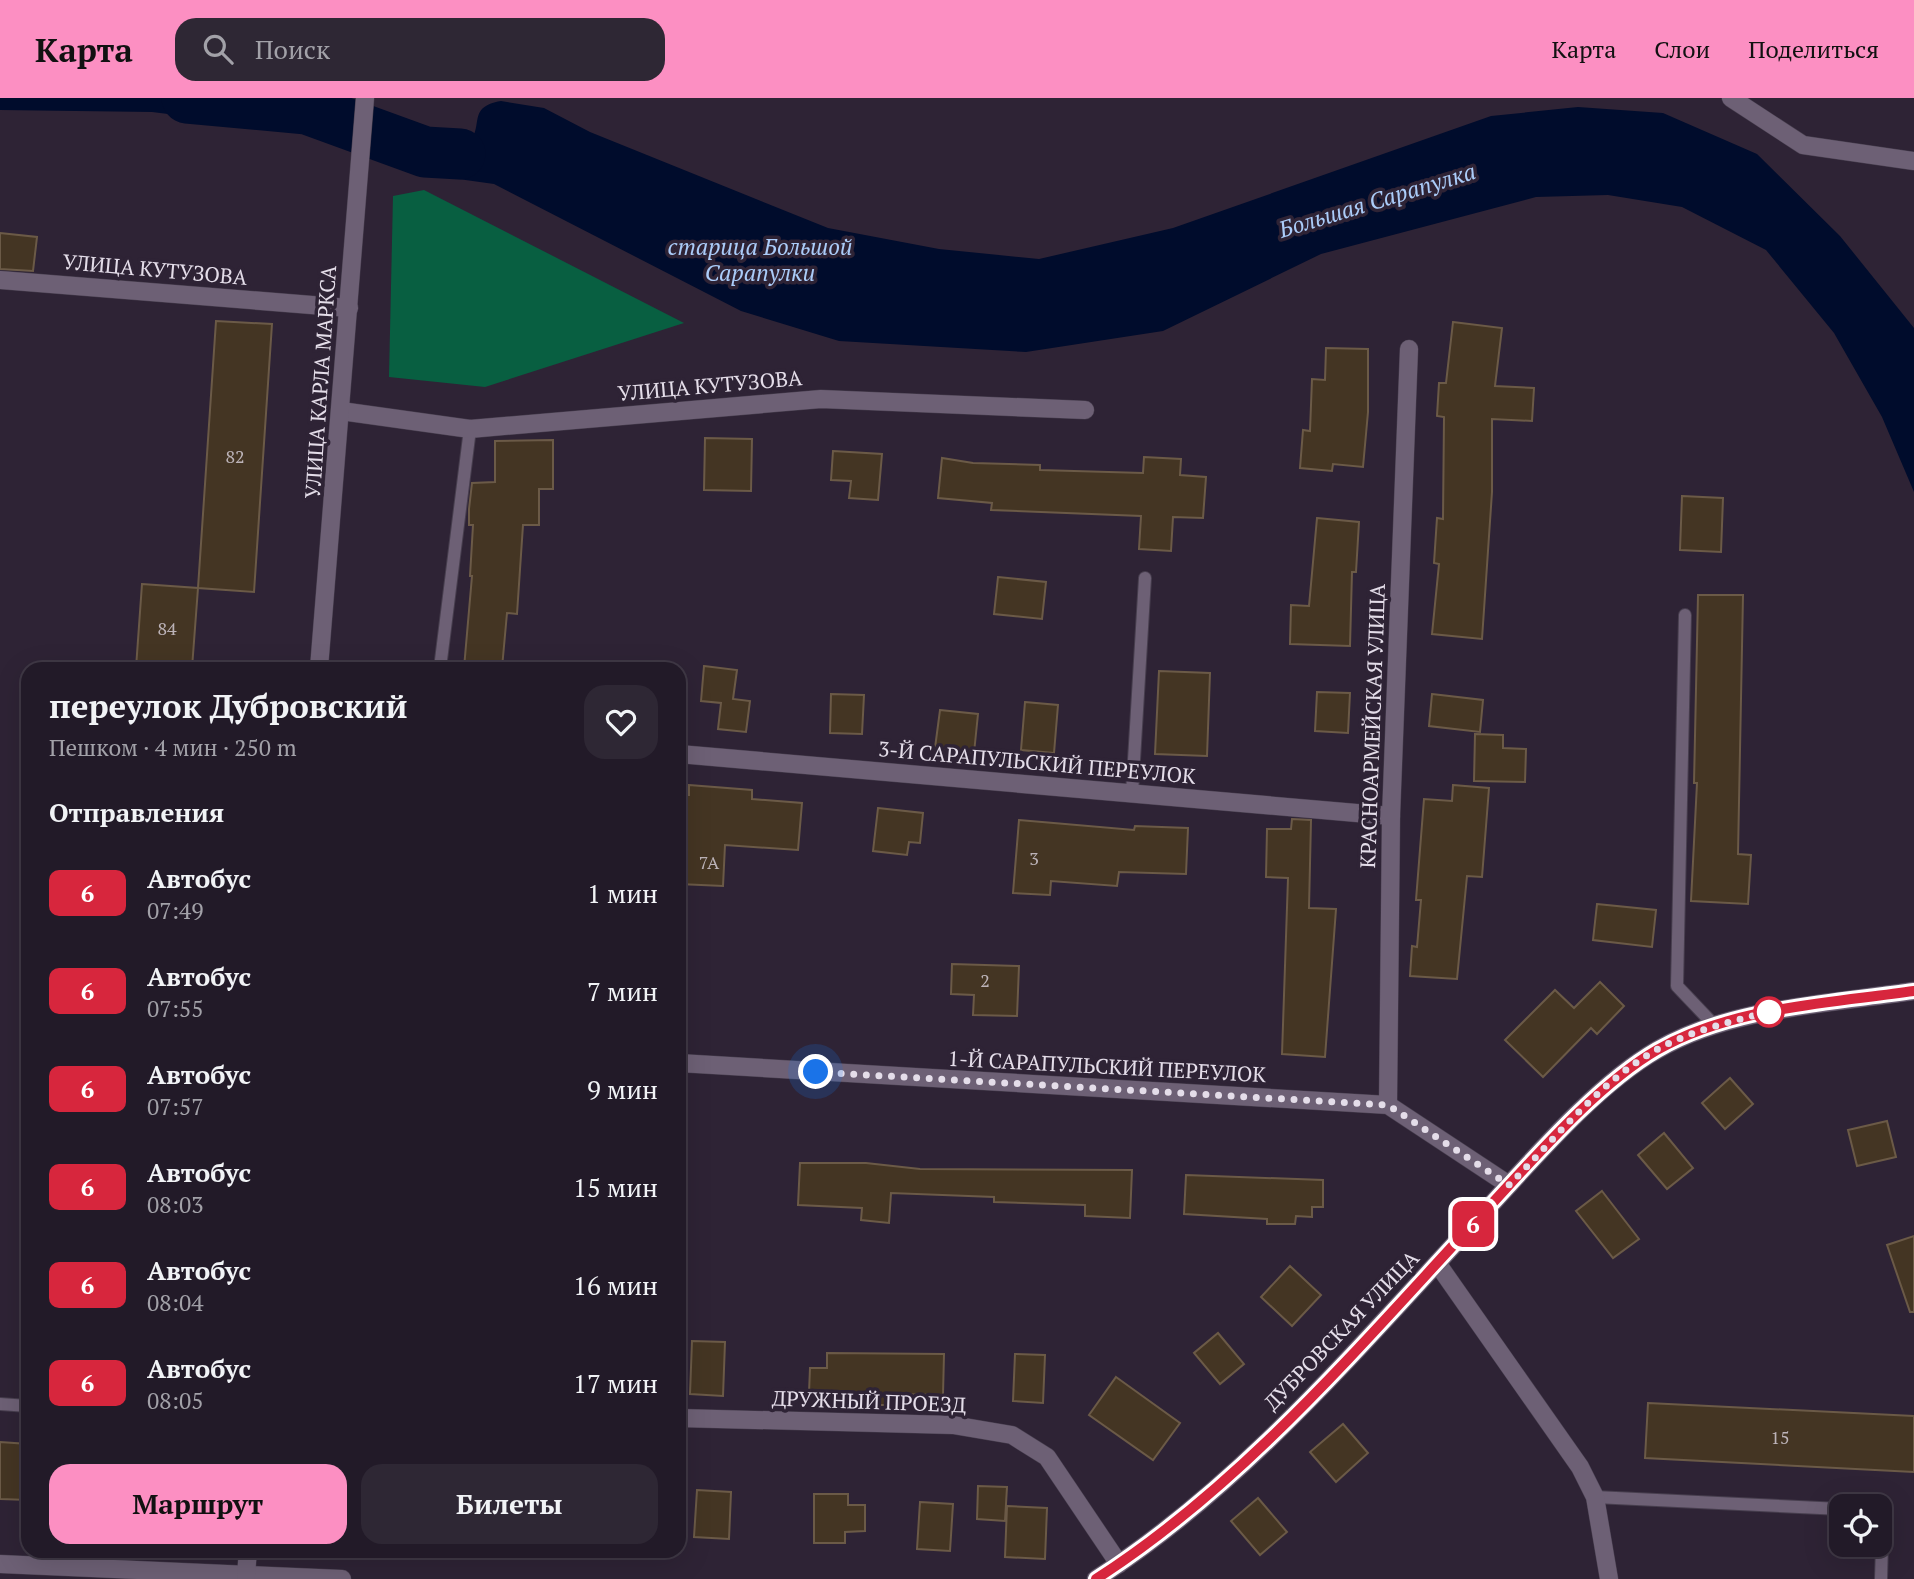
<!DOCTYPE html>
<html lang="ru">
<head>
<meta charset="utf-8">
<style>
  :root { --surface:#221a28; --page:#2e2734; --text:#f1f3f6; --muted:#a2a1a8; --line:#3f3845; --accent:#fc8fc2 }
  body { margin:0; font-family:"PT Serif",serif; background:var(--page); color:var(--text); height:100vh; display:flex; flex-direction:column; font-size:26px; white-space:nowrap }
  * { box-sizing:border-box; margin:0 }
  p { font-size:23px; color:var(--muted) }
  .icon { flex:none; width:38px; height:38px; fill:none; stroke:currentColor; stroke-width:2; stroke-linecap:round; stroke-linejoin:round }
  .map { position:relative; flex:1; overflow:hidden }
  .side { position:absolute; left:21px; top:564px; width:665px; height:896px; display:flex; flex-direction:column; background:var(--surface); border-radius:21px; box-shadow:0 7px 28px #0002,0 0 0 2px var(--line) }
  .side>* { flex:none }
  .badge { padding:0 14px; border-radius:10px; font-size:24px; line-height:46px }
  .buttons { position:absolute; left:1829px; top:1396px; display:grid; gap:14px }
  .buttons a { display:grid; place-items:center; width:63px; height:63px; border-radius:14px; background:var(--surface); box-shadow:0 7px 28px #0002,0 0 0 2px var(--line); font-size:35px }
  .you { position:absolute; width:35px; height:35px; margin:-18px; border:5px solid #fff; border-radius:50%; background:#1a73e8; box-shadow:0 0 0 10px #1a73e833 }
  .map>.badge { position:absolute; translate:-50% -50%; box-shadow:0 0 0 4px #fff }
  h2 { padding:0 28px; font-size:26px; line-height:63px }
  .round { display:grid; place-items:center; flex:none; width:74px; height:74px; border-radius:21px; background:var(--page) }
  .head { display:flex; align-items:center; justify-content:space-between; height:119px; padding:0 28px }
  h1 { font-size:33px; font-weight:800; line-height:52px }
  .button { display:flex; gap:14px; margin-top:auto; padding:14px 28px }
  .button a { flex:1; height:80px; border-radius:21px; background:var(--accent); color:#111; font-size:28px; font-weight:800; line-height:80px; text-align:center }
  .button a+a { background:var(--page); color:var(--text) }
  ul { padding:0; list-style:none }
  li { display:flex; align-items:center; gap:21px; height:98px; padding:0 28px }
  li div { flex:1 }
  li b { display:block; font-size:26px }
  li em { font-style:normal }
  li .badge { min-width:77px; font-weight:700; text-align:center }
  header { display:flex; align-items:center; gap:42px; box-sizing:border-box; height:98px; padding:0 35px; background:var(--accent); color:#111 }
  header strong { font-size:33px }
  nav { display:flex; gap:38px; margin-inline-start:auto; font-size:24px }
  .search { width:490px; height:63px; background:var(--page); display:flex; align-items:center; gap:18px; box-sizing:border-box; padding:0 24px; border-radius:21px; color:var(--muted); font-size:26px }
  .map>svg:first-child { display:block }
</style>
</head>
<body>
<header>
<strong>Карта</strong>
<div class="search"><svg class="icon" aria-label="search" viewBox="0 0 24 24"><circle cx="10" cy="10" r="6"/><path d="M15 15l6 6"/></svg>Поиск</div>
<nav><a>Карта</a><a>Слои</a><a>Поделиться</a></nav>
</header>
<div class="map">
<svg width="1914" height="1481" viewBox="0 0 1914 1481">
  <rect width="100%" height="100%" fill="#2e2335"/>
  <path fill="#085f41" d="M 424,92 L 684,225 L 485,289 L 389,279 L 393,98 Z"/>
  <g fill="#000c2c">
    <path d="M 0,0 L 308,0 L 305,33 L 152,14 L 0,12 Z"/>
    <path d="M 501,3 L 544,10 L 590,34 L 828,130 L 939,151 L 1039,161 L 1173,130 L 1491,18 L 1578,9 L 1663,15 L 1757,56 L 1840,138 L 1914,230 L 1914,394 L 1882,319 L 1834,235 L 1766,152 L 1682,109 L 1608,97 L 1536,99 L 1321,156 L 1163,233 L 1026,254 L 839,243 L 741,213 L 494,86 L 444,79 L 393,61 L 394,36 L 426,36 L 468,46 C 485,28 466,9 501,3 Z"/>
  </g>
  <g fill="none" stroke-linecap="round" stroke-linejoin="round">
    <path stroke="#000c2c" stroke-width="51" d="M 187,0 L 307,11 L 425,54 L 460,56"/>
  </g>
  <g fill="#443523" stroke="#6b5a47" stroke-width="2">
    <path d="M 0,135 L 37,139 L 33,173 L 0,171 Z"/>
    <path d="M 216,223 L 272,226 L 254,494 L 198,490 Z"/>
    <path d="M 1453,224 L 1502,230 L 1495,288 L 1534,290 L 1532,323 L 1492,321 L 1492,394 L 1482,541 L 1432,536 L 1439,466 L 1434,465 L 1437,420 L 1443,421 L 1444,319 L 1437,318 L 1439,285 L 1446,285 Z"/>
    <path d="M 1326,250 L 1368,251 L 1368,314 L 1363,369 L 1333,366 L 1332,373 L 1300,370 L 1303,332 L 1310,333 L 1312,281 L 1325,282 Z"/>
    <path d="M 705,340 L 752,341 L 751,393 L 704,392 Z"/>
    <path d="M 553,342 L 553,391 L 539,391 L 539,427 L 523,427 L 517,516 L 507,515 L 502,570 L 464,570 L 472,478 L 470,478 L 473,427 L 469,427 L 469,411 L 472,385 L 495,384 L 495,343 Z"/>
    <path d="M 833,353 L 882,356 L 878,402 L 849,400 L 851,383 L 831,382 Z"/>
    <path d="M 1144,359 L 1181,361 L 1180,377 L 1206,379 L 1203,420 L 1173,419 L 1171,453 L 1139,451 L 1141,418 L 991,412 L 992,405 L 938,400 L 942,360 L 973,365 L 1040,367 L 1040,372 L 1143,375 Z"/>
    <path d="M 1682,398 L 1723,400 L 1721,454 L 1680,452 Z"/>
    <path d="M 1317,420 L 1359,424 L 1356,474 L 1352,474 L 1350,548 L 1290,546 L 1291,507 L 1309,508 Z"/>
    <path d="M 998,479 L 1046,484 L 1042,521 L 994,516 Z"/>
    <path d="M 142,486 L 198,490 L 192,570 L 136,570 Z"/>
    <path d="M 1698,497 L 1743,497 L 1738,756 L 1751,757 L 1748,806 L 1691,803 L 1697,685 L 1694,685 Z"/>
    <path d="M 704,568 L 737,572 L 733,601 L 750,603 L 746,634 L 718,631 L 721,605 L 701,603 Z"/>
    <path d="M 1159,573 L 1210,575 L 1207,658 L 1155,656 Z"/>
    <path d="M 1317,594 L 1350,595 L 1348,635 L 1315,633 Z"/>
    <path d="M 831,596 L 864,597 L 862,636 L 830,635 Z"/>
    <path d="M 1432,596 L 1483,602 L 1480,634 L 1429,628 Z"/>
    <path d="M 1025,604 L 1058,607 L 1054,655 L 1021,652 Z"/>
    <path d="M 940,612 L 978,616 L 974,655 L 935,650 Z"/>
    <path d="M 1475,636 L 1503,637 L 1503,650 L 1526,651 L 1525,684 L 1474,683 Z"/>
    <path d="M 689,687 L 752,692 L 752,701 L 802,705 L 798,752 L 725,747 L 723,788 L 679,786 L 679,697 L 689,697 Z"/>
    <path d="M 1453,687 L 1489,690 L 1482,779 L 1467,778 L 1457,881 L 1410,878 L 1412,848 L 1417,849 L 1421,802 L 1416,802 L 1424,701 L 1452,703 Z"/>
    <path d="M 878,710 L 923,715 L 920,745 L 909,744 L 907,757 L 873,753 Z"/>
    <path d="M 1292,721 L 1311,722 L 1309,810 L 1336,811 L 1325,959 L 1282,956 L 1288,780 L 1266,779 L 1267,731 L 1291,731 Z"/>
    <path d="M 1019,722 L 1134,732 L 1135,728 L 1188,730 L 1186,776 L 1119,774 L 1117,788 L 1051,783 L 1050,797 L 1013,795 Z"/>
    <path d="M 1597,806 L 1656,812 L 1652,849 L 1593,842 Z"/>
    <path d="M 952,866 L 1019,868 L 1017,918 L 973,917 L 974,897 L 951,896 Z"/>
    <path d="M 1600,884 L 1624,908 L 1597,936 L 1591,930 L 1543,979 L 1505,942 L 1555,892 L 1574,910 Z"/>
    <path d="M 1730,980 L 1753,1006 L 1725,1031 L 1702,1005 Z"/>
    <path d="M 1887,1023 L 1896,1059 L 1857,1068 L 1848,1032 Z"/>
    <path d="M 1664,1035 L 1693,1070 L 1667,1091 L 1638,1057 Z"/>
    <path d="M 800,1065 L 866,1065 L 920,1071 L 1132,1072 L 1130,1120 L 1085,1118 L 1085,1107 L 994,1104 L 994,1099 L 891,1095 L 889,1125 L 861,1122 L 862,1110 L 798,1107 Z"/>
    <path d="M 1186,1077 L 1323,1082 L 1323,1109 L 1312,1109 L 1312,1119 L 1296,1118 L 1295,1126 L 1267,1126 L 1267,1121 L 1184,1116 Z"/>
    <path d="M 1602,1093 L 1639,1141 L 1613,1160 L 1576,1113 Z"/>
    <path d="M 1914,1138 L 1914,1214 L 1910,1214 L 1887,1147 Z"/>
    <path d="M 1290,1168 L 1321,1197 L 1292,1228 L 1261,1199 Z"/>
    <path d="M 1218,1235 L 1244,1266 L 1220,1286 L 1194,1255 Z"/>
    <path d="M 692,1243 L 725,1244 L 723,1298 L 690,1296 Z"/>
    <path d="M 827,1255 L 944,1256 L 943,1297 L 897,1296 L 897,1307 L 874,1307 L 874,1297 L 809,1295 L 810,1270 L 827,1270 Z"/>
    <path d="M 1015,1256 L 1045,1257 L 1043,1305 L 1013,1303 Z"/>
    <path d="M 1116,1279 L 1180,1325 L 1153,1362 L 1089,1317 Z"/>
    <path d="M 1648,1305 L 1914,1318 L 1914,1374 L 1645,1360 Z"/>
    <path d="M 1343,1326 L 1368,1355 L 1336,1384 L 1310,1354 Z"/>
    <path d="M 0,1344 L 28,1346 L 28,1402 L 0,1401 Z"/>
    <path d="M 978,1388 L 1007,1389 L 1005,1423 L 977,1421 Z"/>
    <path d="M 697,1392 L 731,1394 L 729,1441 L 694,1439 Z"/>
    <path d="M 814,1396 L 848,1396 L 848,1407 L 865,1407 L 865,1433 L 845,1434 L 845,1445 L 814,1445 Z"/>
    <path d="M 1258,1400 L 1287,1434 L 1260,1457 L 1231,1423 Z"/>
    <path d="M 920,1404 L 953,1406 L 950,1453 L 917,1451 Z"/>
    <path d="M 1007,1408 L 1047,1410 L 1045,1461 L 1005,1459 Z"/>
  </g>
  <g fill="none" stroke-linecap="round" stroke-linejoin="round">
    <g stroke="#473e4e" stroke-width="14">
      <g id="lane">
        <path d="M 1685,517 L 1677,888 L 1715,928"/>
        <path d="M 440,570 L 470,331"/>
        <path d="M 1132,695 L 1145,480"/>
        <path d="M 0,1306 L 28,1308"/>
        <path d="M 1595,1399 L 1841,1411"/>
        <path d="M 1880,1413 L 1883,1413 L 1881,1481"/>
      </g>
    </g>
    <g stroke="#473e4e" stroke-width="19">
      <g id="street">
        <path d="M 1731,0 L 1803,47 L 1914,63"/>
        <path d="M 0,182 L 349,210"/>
        <path d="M 341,313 L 470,331 L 821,301 L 1085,312"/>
        <path d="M 679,656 L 1391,718"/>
        <path d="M 679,965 L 1388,1007 L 1509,1087"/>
        <path d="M 1388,1007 L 1391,718 L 1409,251"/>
        <path d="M 1437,1165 L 1580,1369 L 1595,1399 L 1609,1481"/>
        <path d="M 679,1320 L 953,1327 L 1012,1337 L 1047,1359 L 1119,1466"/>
      </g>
    </g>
    <g stroke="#473e4e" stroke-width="19">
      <g id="secondary">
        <path d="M 319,570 L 365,0"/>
        <path d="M 0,1466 L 342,1481"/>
        <path d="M 246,1477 L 248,1452"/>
        <path d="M 1096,1481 C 1243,1387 1358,1249 1477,1122 C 1527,1068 1594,988 1657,952 C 1731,909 1831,906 1914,893"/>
      </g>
    </g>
    <use href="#lane" stroke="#6d6075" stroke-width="12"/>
    <use href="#street" stroke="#6d6075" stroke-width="18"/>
    <use href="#secondary" stroke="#6d6075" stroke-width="18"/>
  </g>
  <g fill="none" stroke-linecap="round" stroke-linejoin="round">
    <g stroke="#fff" stroke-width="16">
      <path id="line" d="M 1096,1481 C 1241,1388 1356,1252 1473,1126 C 1525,1071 1593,989 1657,952 C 1731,909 1832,905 1914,893"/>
    </g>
    <use href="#line" stroke="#d7263d" stroke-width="10"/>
    <path stroke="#e4dde9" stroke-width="7" stroke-dasharray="0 12.6" d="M 816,974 L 1388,1007 L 1509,1087 C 1555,1041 1600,983 1658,951 C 1694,931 1736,923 1774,912 L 1769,914"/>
  </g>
  <circle fill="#fff" stroke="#d7263d" stroke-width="3.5" cx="1769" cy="914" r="14"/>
  <g text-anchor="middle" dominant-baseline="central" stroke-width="7" stroke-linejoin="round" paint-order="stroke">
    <g font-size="18" fill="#bcb3b8">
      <text x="235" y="358">82</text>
      <text x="167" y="530">84</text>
      <text x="1034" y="760">3</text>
      <text x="709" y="764">7А</text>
      <text x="985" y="882">2</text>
      <text x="1780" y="1339">15</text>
    </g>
    <g font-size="21" fill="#e4dde9" stroke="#2e2335">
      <text transform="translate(155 171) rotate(5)">УЛИЦА КУТУЗОВА</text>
      <text transform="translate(320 284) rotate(-86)">УЛИЦА КАРЛА МАРКСА</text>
      <text transform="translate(710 287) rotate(-5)">УЛИЦА КУТУЗОВА</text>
      <text transform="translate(1372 628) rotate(-88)">КРАСНОАРМЕЙСКАЯ УЛИЦА</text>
      <text transform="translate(1037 664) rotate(5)">3-Й САРАПУЛЬСКИЙ ПЕРЕУЛОК</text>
      <text transform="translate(1107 968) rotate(3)">1-Й САРАПУЛЬСКИЙ ПЕРЕУЛОК</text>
      <text transform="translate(1341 1232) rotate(-46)">ДУБРОВСКАЯ УЛИЦА</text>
      <text transform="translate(869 1303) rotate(2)">ДРУЖНЫЙ ПРОЕЗД</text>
    </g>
    <g font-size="23" font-style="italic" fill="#abccf9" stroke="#2e2335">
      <text transform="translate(1377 102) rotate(-17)">Большая Сарапулка</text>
      <text x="760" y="148">старица Большой<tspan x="760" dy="26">Сарапулки</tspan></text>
    </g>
  </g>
</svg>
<div class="buttons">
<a><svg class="icon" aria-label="locate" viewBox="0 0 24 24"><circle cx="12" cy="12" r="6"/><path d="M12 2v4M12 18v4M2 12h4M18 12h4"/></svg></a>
</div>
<div class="you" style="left:816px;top:974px"></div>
<b class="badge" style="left:1473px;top:1126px;background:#d7263d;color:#fff">6</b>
<section class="side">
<div class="head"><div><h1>переулок Дубровский</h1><p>Пешком · 4 мин · 250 m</p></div><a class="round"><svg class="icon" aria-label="heart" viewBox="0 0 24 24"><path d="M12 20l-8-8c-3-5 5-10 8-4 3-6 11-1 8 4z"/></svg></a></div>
<h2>Отправления</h2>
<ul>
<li><span class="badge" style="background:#d7263d;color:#fff">6</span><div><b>Автобус</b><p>07:49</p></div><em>1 мин</em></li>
<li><span class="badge" style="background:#d7263d;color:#fff">6</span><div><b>Автобус</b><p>07:55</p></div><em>7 мин</em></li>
<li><span class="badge" style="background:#d7263d;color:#fff">6</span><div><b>Автобус</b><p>07:57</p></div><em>9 мин</em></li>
<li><span class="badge" style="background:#d7263d;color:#fff">6</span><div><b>Автобус</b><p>08:03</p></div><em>15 мин</em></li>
<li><span class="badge" style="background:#d7263d;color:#fff">6</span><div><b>Автобус</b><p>08:04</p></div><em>16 мин</em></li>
<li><span class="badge" style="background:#d7263d;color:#fff">6</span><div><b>Автобус</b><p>08:05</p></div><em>17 мин</em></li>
</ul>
<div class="button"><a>Маршрут</a><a>Билеты</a></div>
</section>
</div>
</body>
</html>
